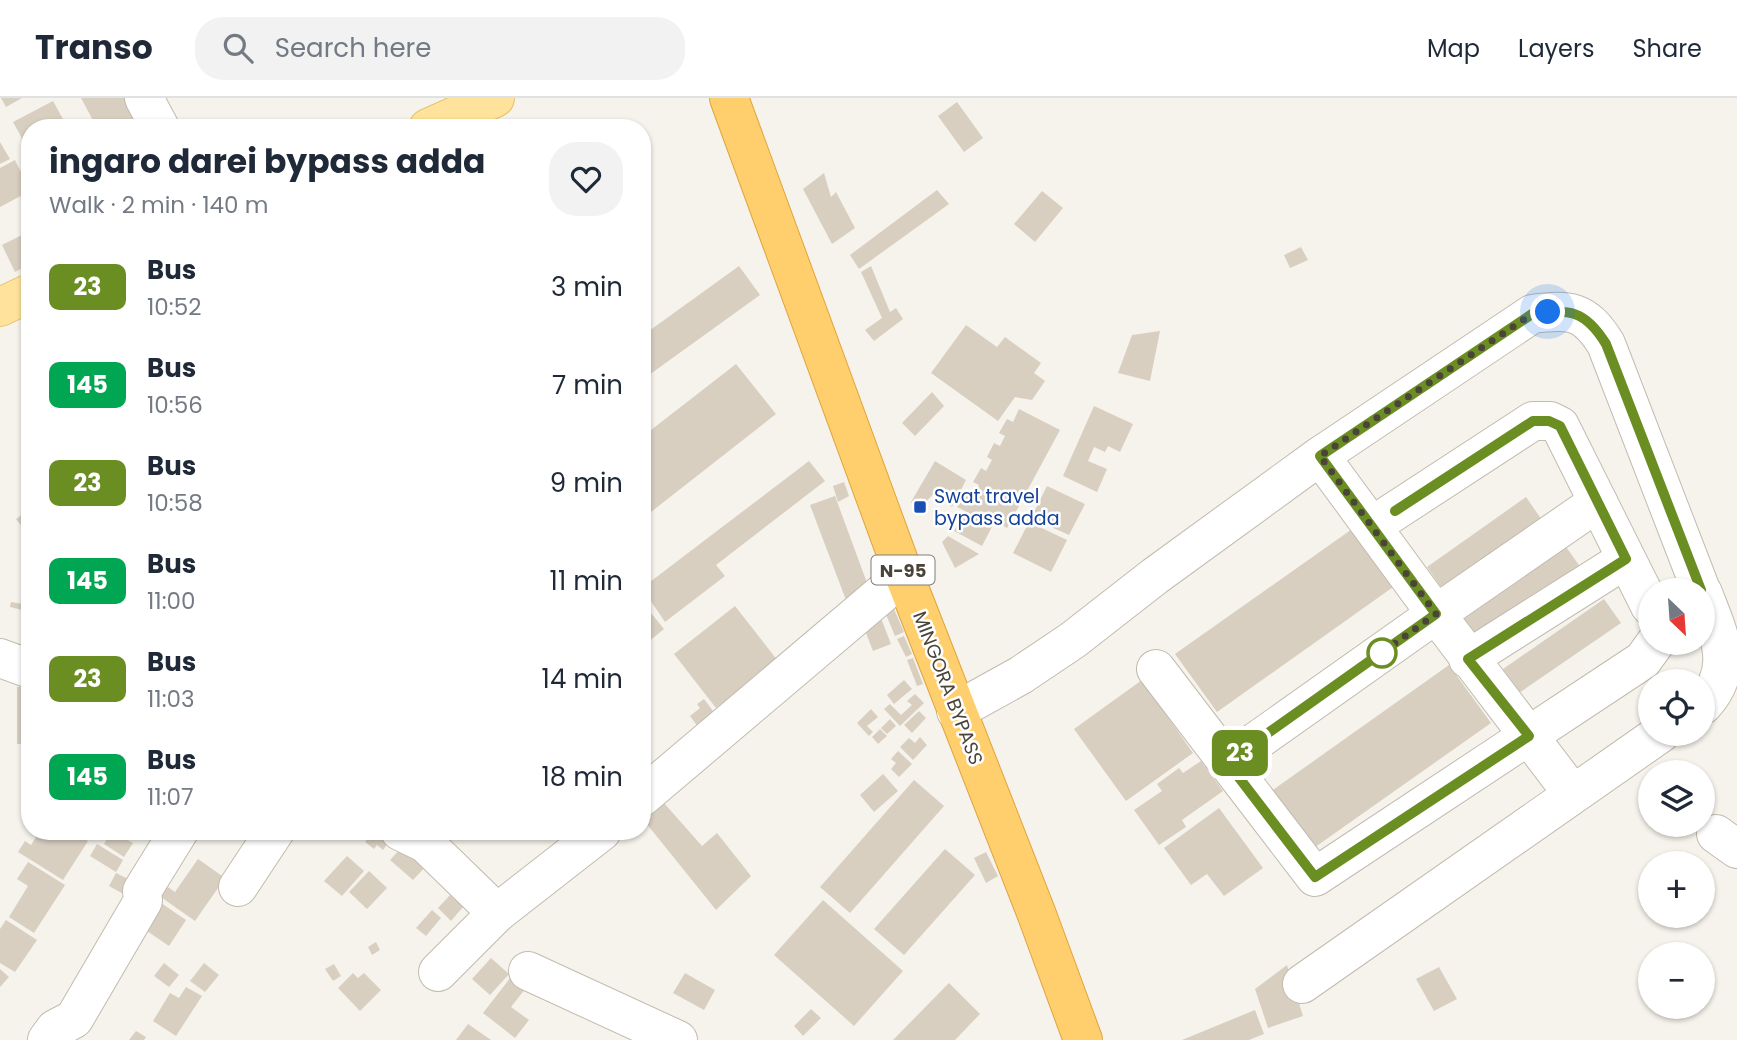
<!DOCTYPE html>
<html lang="en">
<head>
<meta charset="utf-8">
<style>
  :root { --surface:#fff; --page:#f2f2f3; --text:#1f2937; --muted:#747a83; --line:#e0e1e3 }
  body { margin:0; font-family:Poppins,sans-serif; background:var(--page); color:var(--text); height:100vh; display:flex; flex-direction:column; font-size:26px; white-space:nowrap }
  * { box-sizing:border-box; margin:0 }
  p { font-size:23px; color:var(--muted) }
  .icon { flex:none; width:38px; height:38px; fill:none; stroke:currentColor; stroke-width:2; stroke-linecap:round; stroke-linejoin:round }
  .map { position:relative; flex:1; overflow:hidden }
  .side { position:absolute; left:21px; top:21px; width:630px; height:721px; display:flex; flex-direction:column; background:var(--surface); border-radius:28px; box-shadow:0 2px 5px #0004 }
  .side>* { flex:none }
  .badge { padding:0 14px; border-radius:10px; font-size:24px; line-height:46px }
  .needle { width:46px; rotate:155deg }
  .controls { position:absolute; left:1638px; top:480px; display:grid; gap:14px }
  .controls a { display:grid; place-items:center; width:77px; height:77px; border-radius:50%; background:var(--surface); box-shadow:0 2px 5px #0004; font-size:35px }
  .you { position:absolute; width:35px; height:35px; margin:-18px; border:5px solid #fff; border-radius:50%; background:#1a73e8; box-shadow:0 0 0 10px #1a73e833 }
  .map>.badge { position:absolute; translate:-50% -50%; box-shadow:0 0 0 4px #fff }
  .round { display:grid; place-items:center; flex:none; width:74px; height:74px; border-radius:28px; background:var(--page) }
  .head { display:flex; align-items:center; justify-content:space-between; height:119px; padding:0 28px }
  h1 { font-size:33px; font-weight:700; line-height:52px }
  ul { padding:0; list-style:none }
  li { display:flex; align-items:center; gap:21px; height:98px; padding:0 28px }
  li div { flex:1 }
  li b { display:block; font-size:26px }
  li em { font-style:normal }
  li .badge { min-width:77px; font-weight:700; text-align:center }
  header { display:flex; align-items:center; gap:42px; box-sizing:border-box; height:98px; padding:0 35px; background:var(--surface); border-bottom:2px solid var(--line) }
  header strong { font-size:33px }
  nav { display:flex; gap:38px; margin-inline-start:auto; font-size:24px }
  .search { width:490px; height:63px; background:var(--page); display:flex; align-items:center; gap:18px; box-sizing:border-box; padding:0 24px; border-radius:28px; color:var(--muted); font-size:26px }
  .map>svg:first-child { display:block }
</style>
</head>
<body>
<header>
<strong>Transo</strong>
<div class="search"><svg class="icon" aria-label="search" viewBox="0 0 24 24"><circle cx="10" cy="10" r="6"/><path d="M15 15l6 6"/></svg>Search here</div>
<nav><a>Map</a><a>Layers</a><a>Share</a></nav>
</header>
<div class="map">
<svg width="1737" height="942" viewBox="0 0 1737 942">
  <rect width="100%" height="100%" fill="#f6f3ec"/>
  <g fill="#d8cfc1">
    <path d="M 1,0 L 22,0 L 6,9 Z"/>
    <path d="M 81,0 L 132,0 L 142,17 L 118,30 L 97,30 Z"/>
    <path d="M 53,3 L 68,30 L 30,30 L 30,55 L 13,24 Z"/>
    <path d="M 957,4 L 983,40 L 964,54 L 938,18 Z"/>
    <path d="M 0,44 L 10,61 L 0,66 Z"/>
    <path d="M 15,62 L 30,93 L 0,109 L 0,70 Z"/>
    <path d="M 824,75 L 831,99 L 836,94 L 855,130 L 832,146 L 803,91 Z"/>
    <path d="M 937,92 L 949,106 L 859,171 L 850,157 Z"/>
    <path d="M 1042,93 L 1063,110 L 1035,144 L 1014,126 Z"/>
    <path d="M 30,133 L 30,166 L 15,174 L 2,147 Z"/>
    <path d="M 1301,149 L 1308,162 L 1290,170 L 1284,157 Z"/>
    <path d="M 739,168 L 760,197 L 642,282 L 642,238 Z"/>
    <path d="M 871,168 L 890,214 L 896,210 L 903,221 L 874,243 L 865,232 L 882,220 L 861,174 Z"/>
    <path d="M 966,227 L 997,249 L 1005,239 L 1041,265 L 1034,275 L 1045,283 L 1032,302 L 1015,299 L 998,323 L 931,275 Z"/>
    <path d="M 1160,233 L 1150,283 L 1118,275 L 1132,237 Z"/>
    <path d="M 736,266 L 776,316 L 642,421 L 642,339 Z"/>
    <path d="M 932,294 L 944,308 L 915,338 L 902,325 Z"/>
    <path d="M 1094,308 L 1133,326 L 1120,354 L 1108,348 L 1105,354 L 1094,349 L 1088,363 L 1107,371 L 1097,394 L 1063,378 Z"/>
    <path d="M 1019,311 L 1060,332 L 1007,430 L 995,423 L 982,448 L 954,433 L 965,413 L 957,409 L 966,393 L 973,398 L 979,387 L 973,384 L 981,370 L 986,373 L 992,362 L 987,359 L 994,345 L 1000,348 L 1005,338 L 999,335 L 1007,321 L 1013,324 Z"/>
    <path d="M 809,363 L 825,383 L 716,467 L 725,478 L 665,524 L 642,490 Z"/>
    <path d="M 935,363 L 966,382 L 952,409 L 934,395 L 926,404 L 920,400 L 915,408 L 911,404 Z"/>
    <path d="M 844,384 L 849,398 L 838,404 L 833,388 Z"/>
    <path d="M 1047,388 L 1085,406 L 1069,437 L 1031,420 Z"/>
    <path d="M 835,398 L 870,493 L 846,502 L 810,407 Z"/>
    <path d="M 1526,399 L 1542,422 L 1443,492 L 1427,469 Z"/>
    <path d="M 30,411 L 30,439 L 16,421 Z"/>
    <path d="M 1029,424 L 1067,442 L 1051,474 L 1013,455 Z"/>
    <path d="M 1355,429 L 1396,487 L 1217,614 L 1175,556 Z"/>
    <path d="M 948,438 L 979,456 L 955,470 L 942,444 Z"/>
    <path d="M 1564,446 L 1581,470 L 1477,542 L 1460,517 Z"/>
    <path d="M 30,484 L 30,504 L 26,513 L 10,509 L 11,504 L 23,506 Z"/>
    <path d="M 1604,501 L 1621,525 L 1519,595 L 1503,571 Z"/>
    <path d="M 642,504 L 664,531 L 642,549 Z"/>
    <path d="M 891,504 L 904,534 L 895,538 L 882,507 Z"/>
    <path d="M 735,508 L 778,563 L 716,610 L 674,556 Z"/>
    <path d="M 879,515 L 891,546 L 873,553 L 861,522 Z"/>
    <path d="M 904,538 L 912,556 L 906,559 L 897,541 Z"/>
    <path d="M 913,560 L 923,586 L 917,588 L 907,562 Z"/>
    <path d="M 1449,567 L 1491,625 L 1311,752 L 1270,694 Z"/>
    <path d="M 904,582 L 912,591 L 894,606 L 887,597 Z"/>
    <path d="M 1142,582 L 1193,655 L 1126,703 L 1074,631 Z"/>
    <path d="M 17,589 L 30,589 L 28,646 L 17,646 Z"/>
    <path d="M 915,596 L 924,605 L 900,628 L 884,611 L 890,606 L 901,617 L 912,607 L 907,603 Z"/>
    <path d="M 704,601 L 716,617 L 699,630 L 690,618 L 700,610 L 697,606 Z"/>
    <path d="M 871,611 L 878,619 L 867,628 L 873,634 L 869,638 L 857,625 Z"/>
    <path d="M 919,613 L 926,620 L 912,635 L 904,627 Z"/>
    <path d="M 890,621 L 896,628 L 887,636 L 881,630 Z"/>
    <path d="M 880,631 L 887,638 L 878,646 L 872,639 Z"/>
    <path d="M 920,639 L 927,647 L 913,662 L 900,649 L 909,640 L 915,645 Z"/>
    <path d="M 898,653 L 912,666 L 899,679 L 891,671 L 896,665 L 891,661 Z"/>
    <path d="M 1201,663 L 1223,693 L 1182,722 L 1186,729 L 1159,747 L 1134,712 L 1162,693 L 1157,686 L 1179,670 L 1183,675 Z"/>
    <path d="M 883,676 L 898,693 L 874,714 L 860,697 Z"/>
    <path d="M 914,682 L 944,708 L 850,815 L 820,789 Z"/>
    <path d="M 656,696 L 702,748 L 717,735 L 751,778 L 716,812 L 642,720 L 642,707 Z"/>
    <path d="M 1219,710 L 1263,770 L 1224,798 L 1207,776 L 1191,787 L 1164,750 Z"/>
    <path d="M 40,733 L 73,733 L 88,743 L 63,782 L 18,754 L 25,743 L 31,747 Z"/>
    <path d="M 111,733 L 133,745 L 124,759 L 104,746 Z"/>
    <path d="M 374,733 L 380,733 L 391,741 L 383,752 L 377,747 L 374,751 L 365,744 Z"/>
    <path d="M 97,746 L 123,762 L 116,774 L 90,758 Z"/>
    <path d="M 403,748 L 426,768 L 413,782 L 390,762 Z"/>
    <path d="M 945,751 L 975,777 L 904,857 L 874,831 Z"/>
    <path d="M 986,754 L 998,778 L 986,785 L 974,760 Z"/>
    <path d="M 347,758 L 364,773 L 342,798 L 324,783 Z"/>
    <path d="M 198,761 L 225,780 L 195,823 L 148,790 L 155,780 L 175,794 Z"/>
    <path d="M 28,764 L 65,787 L 34,835 L 9,819 L 28,788 L 17,781 Z"/>
    <path d="M 369,773 L 387,790 L 367,811 L 349,794 Z"/>
    <path d="M 116,775 L 134,784 L 127,798 L 109,788 Z"/>
    <path d="M 450,797 L 463,809 L 451,823 L 438,810 Z"/>
    <path d="M 823,802 L 903,873 L 854,928 L 774,857 Z"/>
    <path d="M 161,805 L 186,822 L 169,848 L 144,831 Z"/>
    <path d="M 432,812 L 441,820 L 426,838 L 416,830 Z"/>
    <path d="M 6,822 L 37,842 L 15,874 L 0,865 L 0,831 Z"/>
    <path d="M 376,844 L 380,852 L 372,857 L 368,849 Z"/>
    <path d="M 491,860 L 509,876 L 490,897 L 472,881 Z"/>
    <path d="M 164,865 L 179,877 L 169,889 L 154,878 Z"/>
    <path d="M 204,865 L 219,877 L 205,894 L 190,883 Z"/>
    <path d="M 334,866 L 341,878 L 333,883 L 325,871 Z"/>
    <path d="M 1287,867 L 1303,918 L 1268,930 L 1255,891 Z"/>
    <path d="M 1439,869 L 1457,901 L 1434,913 L 1416,881 Z"/>
    <path d="M 518,870 L 533,881 L 511,909 L 529,922 L 515,940 L 483,915 Z"/>
    <path d="M 0,871 L 9,879 L 0,889 Z"/>
    <path d="M 353,875 L 358,880 L 364,875 L 381,892 L 360,913 L 338,890 Z"/>
    <path d="M 685,875 L 715,892 L 704,912 L 673,895 Z"/>
    <path d="M 949,885 L 980,916 L 955,942 L 893,942 Z"/>
    <path d="M 186,889 L 202,898 L 176,938 L 153,923 L 170,895 L 179,900 Z"/>
    <path d="M 811,911 L 821,920 L 803,938 L 794,928 Z"/>
    <path d="M 1255,912 L 1264,936 L 1249,942 L 1182,942 Z"/>
    <path d="M 468,926 L 491,942 L 456,942 Z"/>
    <path d="M 136,933 L 146,939 L 144,942 L 129,942 Z"/>
  </g>
  <g fill="none" stroke-linecap="round" stroke-linejoin="round">
    <g stroke="#c2bbae" stroke-width="40">
      <g id="minor">
        <path d="M 144,0 L 160,30"/>
        <path d="M 1320,358 L 1436,516 L 1598,404"/>
        <path d="M 1372,428 L 1533,323 L 1550,323 L 1560,328 L 1650,508"/>
        <path d="M 1703,495 C 1719,537 1737,570 1703,607"/>
        <path d="M 0,560 L 30,571"/>
        <path d="M 1468,561 L 1626,461"/>
        <path d="M 1156,571 L 1227,664 L 1436,516 L 1572,695"/>
        <path d="M 956,613 L 1021,577 L 1073,542 L 1155,478 L 1320,358 L 1532,216 C 1570,211 1585,212 1606,246 L 1701,492"/>
        <path d="M 1227,664 L 1315,779 L 1643,562 L 1656,544"/>
        <path d="M 642,699 L 904,477"/>
        <path d="M 400,733 L 425,745 L 497,815 L 438,874"/>
        <path d="M 1716,736 L 1737,751"/>
        <path d="M 238,789 L 275,733"/>
        <path d="M 497,815 L 602,733"/>
        <path d="M 528,873 L 678,942"/>
        <path d="M 1302,886 L 1661,635"/>
        <path d="M 47,942 L 55,931 L 74,921 L 143,803 L 142,793 L 179,733"/>
      </g>
    </g>
    <g stroke="#e6c16a" stroke-width="40">
      <g id="major">
        <path d="M 428,30 L 495,0"/>
        <path d="M 0,209 L 30,195"/>
      </g>
    </g>
    <g stroke="#e0a43c" stroke-width="40">
      <path id="highway" d="M 729,0 L 904,477 L 1037,817 L 1083,942"/>
    </g>
    <use href="#minor" stroke="#fff" stroke-width="38"/>
    <use href="#major" stroke="#ffe39c" stroke-width="38"/>
    <use href="#highway" stroke="#ffcf6e" stroke-width="38"/>
  </g>
  <g fill="none" stroke-linecap="round" stroke-linejoin="round">
    <g stroke="#fff" stroke-width="16">
      <path id="line" d="M 1395,413 L 1533,323 L 1549,323 L 1560,328 L 1626,461 L 1468,561 L 1529,638 L 1315,779 L 1227,664 L 1436,516 L 1320,358 L 1532,216 C 1570,211 1585,212 1606,246 L 1701,492"/>
    </g>
    <use href="#line" stroke="#6b8e23" stroke-width="10"/>
    <path stroke="#4b4439" stroke-width="7" stroke-dasharray="0 12.6" d="M 1382,555 L 1373,561 L 1436,516 L 1320,358 L 1532,216 L 1548,214"/>
  </g>
  <rect fill="#1a4fb4" stroke="#fff" stroke-width="2.5" x="913" y="402" width="14" height="14" rx="3.5"/>
  <circle fill="#fff" stroke="#6b8e23" stroke-width="3.5" cx="1382" cy="555" r="14"/>
  <g text-anchor="middle" dominant-baseline="central" stroke-width="5" stroke-linejoin="round" paint-order="stroke">
    <rect fill="#fff" stroke="#817c74" stroke-width="2" x="871.5" y="457.5" width="63" height="29" rx="5"/>
    <g font-size="18" font-weight="bold" fill="#4b4439">
      <text x="903" y="472">N-95</text>
    </g>
    <g font-size="19" fill="#164399" stroke="#fff" text-anchor="start">
      <text x="934" y="398">Swat travel<tspan x="934" dy="22">bypass adda</tspan></text>
    </g>
    <g font-size="19" fill="#4b4439" stroke="#fff">
      <text transform="translate(948 590) rotate(69)">MINGORA BYPASS</text>
    </g>
  </g>
</svg>
<div class="controls">
<a><svg class="needle" viewBox="-14 -14 28 28"><path d="M0-13l5 13h-10z" fill="#e53935"/><path d="M0 13l5-13h-10z" fill="#747a83"/></svg></a>
<a><svg class="icon" aria-label="locate" viewBox="0 0 24 24"><circle cx="12" cy="12" r="6"/><path d="M12 2v4M12 18v4M2 12h4M18 12h4"/></svg></a>
<a><svg class="icon" aria-label="layers" viewBox="0 0 24 24"><path d="M12 4l9 5-9 5-9-5zM3 14l9 5 9-5"/></svg></a>
<a>+</a>
<a>−</a>
</div>
<div class="you" style="left:1548px;top:214px"></div>
<b class="badge" style="left:1240px;top:655px;background:#6b8e23;color:#fff">23</b>
<section class="side">
<div class="head"><div><h1>ingaro darei bypass adda</h1><p>Walk · 2 min · 140 m</p></div><a class="round"><svg class="icon" aria-label="heart" viewBox="0 0 24 24"><path d="M12 20l-8-8c-3-5 5-10 8-4 3-6 11-1 8 4z"/></svg></a></div>
<ul>
<li><span class="badge" style="background:#6b8e23;color:#fff">23</span><div><b>Bus</b><p>10:52</p></div><em>3 min</em></li>
<li><span class="badge" style="background:#00a651;color:#fff">145</span><div><b>Bus</b><p>10:56</p></div><em>7 min</em></li>
<li><span class="badge" style="background:#6b8e23;color:#fff">23</span><div><b>Bus</b><p>10:58</p></div><em>9 min</em></li>
<li><span class="badge" style="background:#00a651;color:#fff">145</span><div><b>Bus</b><p>11:00</p></div><em>11 min</em></li>
<li><span class="badge" style="background:#6b8e23;color:#fff">23</span><div><b>Bus</b><p>11:03</p></div><em>14 min</em></li>
<li><span class="badge" style="background:#00a651;color:#fff">145</span><div><b>Bus</b><p>11:07</p></div><em>18 min</em></li>
</ul>
</section>
</div>
</body>
</html>
